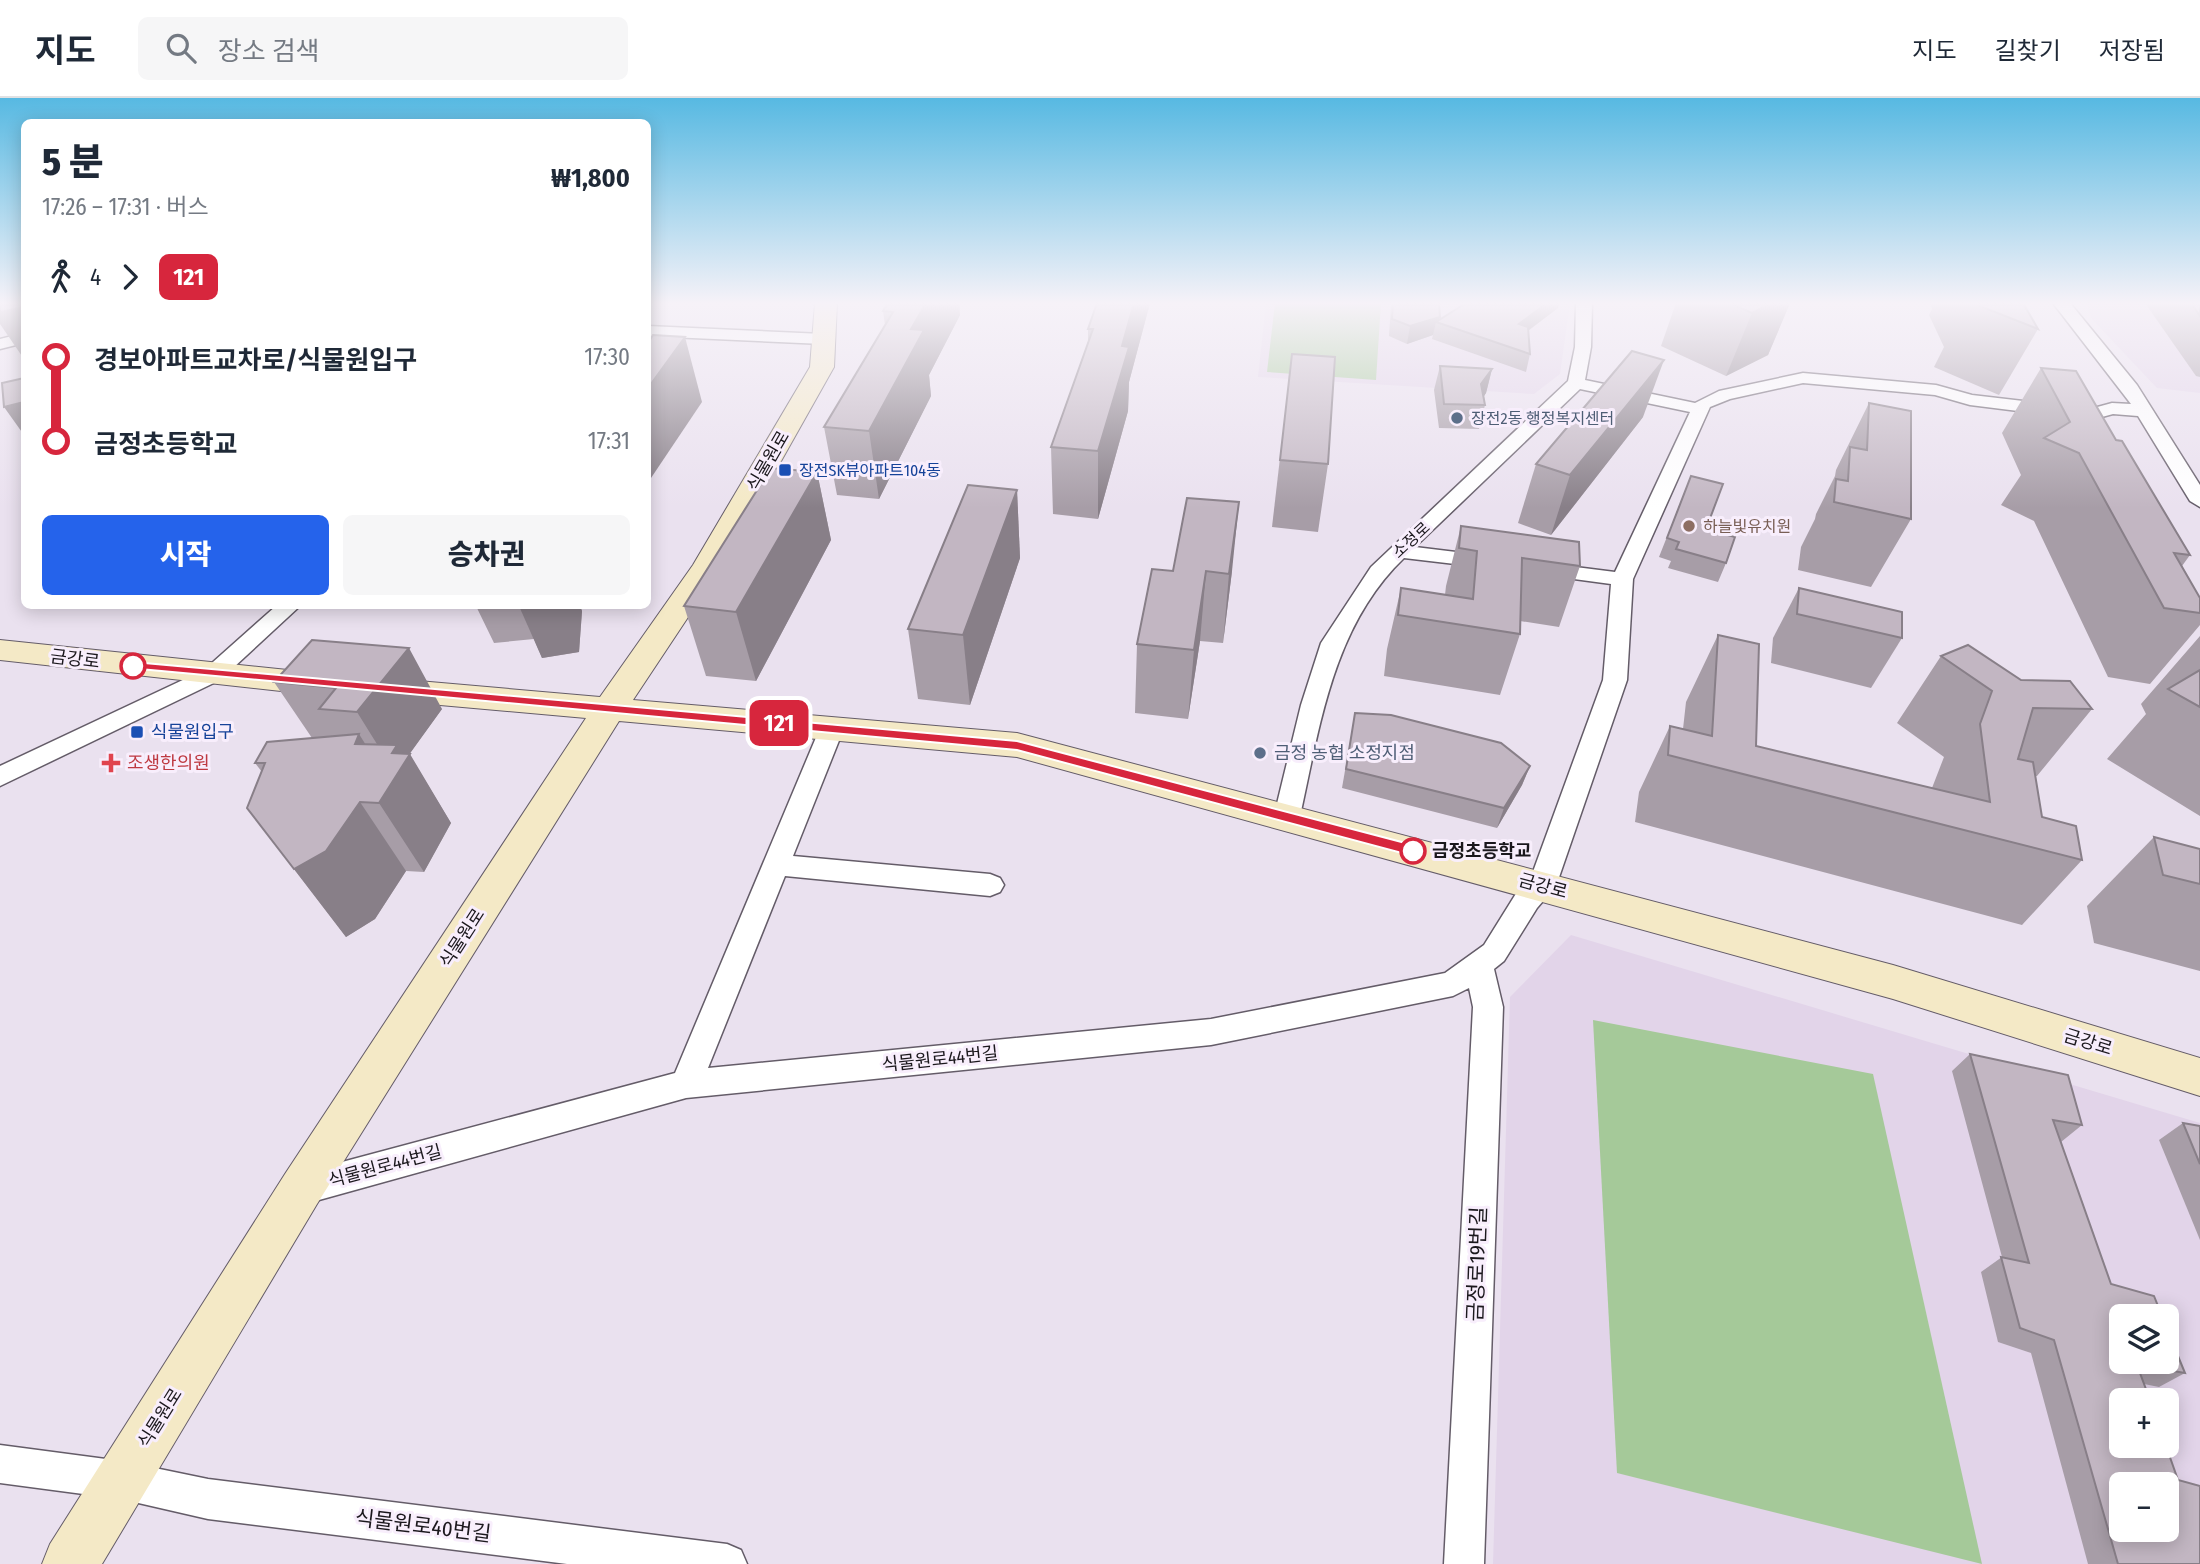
<!DOCTYPE html>
<html lang="ko">
<head>
<meta charset="utf-8">
<style>
  :root { --surface:#fff; --page:#f6f6f7; --text:#1f2937; --muted:#747a83; --line:#e0e1e3; --accent:#2563eb }
  body { margin:0; font-family:"Fira Sans Condensed","Noto Sans KR",sans-serif; background:var(--page); color:var(--text); height:100vh; display:flex; flex-direction:column; font-size:26px; white-space:nowrap }
  * { box-sizing:border-box; margin:0 }
  p { font-size:23px; color:var(--muted) }
  .icon { flex:none; width:38px; height:38px; fill:none; stroke:currentColor; stroke-width:2; stroke-linecap:round; stroke-linejoin:round }
  .map { position:relative; flex:1; overflow:hidden }
  .side { position:absolute; left:21px; top:21px; width:630px; height:490px; display:flex; flex-direction:column; background:var(--surface); border-radius:10px; box-shadow:0 4px 18px #0003 }
  .side>* { flex:none }
  .badge { padding:0 14px; border-radius:10px; font-size:24px; line-height:46px }
  .tools { position:absolute; left:2109px; top:1206px; display:grid; gap:14px }
  .tools a { display:grid; place-items:center; width:70px; height:70px; border-radius:10px; background:var(--surface); box-shadow:0 4px 18px #0003; font-size:35px }
  .map>.badge { position:absolute; translate:-50% -50%; box-shadow:0 0 0 4px #fff }
  .legs { display:flex; align-items:center; gap:10px; height:77px; padding:0 21px; font-size:23px }
  .legs p { margin-inline-start:auto }
  .summary { display:flex; align-items:center; justify-content:space-between; height:119px; padding:0 21px }
  h1 { font-size:38px; font-weight:800; line-height:52px }
  .primary-button { display:flex; gap:14px; margin-top:auto; padding:14px 21px }
  .primary-button a { flex:1; height:80px; border-radius:10px; background:var(--accent); color:#fff; font-size:28px; font-weight:800; line-height:80px; text-align:center }
  .primary-button a+a { background:var(--page); color:var(--text) }
  ul { padding:0 21px; list-style:none }
  li { display:flex; align-items:center; gap:24px; height:84px; font-size:26px }
  li i { display:grid; place-items:center; width:10px; height:100%; margin:0 9px; background:currentColor }
  li i::after { content:''; width:18px; height:18px; margin:-9px; border:5px solid; border-radius:50%; background:var(--surface) }
  li p { margin-inline-start:auto }
  li:first-child i { background:linear-gradient(#0000 50%,currentColor 0) }
  li:last-child i { background:linear-gradient(currentColor 50%,#0000 0) }
  header { display:flex; align-items:center; gap:42px; box-sizing:border-box; height:98px; padding:0 35px; background:var(--surface); border-bottom:2px solid var(--line) }
  header strong { font-size:33px }
  nav { display:flex; gap:38px; margin-inline-start:auto; font-size:24px }
  .search { width:490px; height:63px; background:var(--page); display:flex; align-items:center; gap:18px; box-sizing:border-box; padding:0 24px; border-radius:10px; color:var(--muted); font-size:26px }
  .map>svg:first-child { display:block }
</style>
</head>
<body>
<header>
<strong>지도</strong>
<div class="search"><svg class="icon" aria-label="search" viewBox="0 0 24 24"><circle cx="10" cy="10" r="6"/><path d="M15 15l6 6"/></svg>장소 검색</div>
<nav><a>지도</a><a>길찾기</a><a>저장됨</a></nav>
</header>
<div class="map">
<svg width="2200" height="1466" viewBox="0 0 2200 1466">
  <rect width="100%" height="100%" fill="#eae1ef"/>
  <g fill="#e2d4e9" fill-rule="evenodd">
    <path d="M 1266,205 L 1570,205 L 1560,276 L 1534,296 L 1258,279 Z"/>
    <path d="M 2087,205 L 2200,205 L 2200,295 L 2157,290 L 2091,220 Z"/>
    <path d="M 1571,837 L 2200,1025 L 2200,1466 L 1493,1466 L 1510,899 ZM 2121,1218 L 2166,1218 L 2166,1264 L 2121,1264 ZM 2121,1302 L 2166,1302 L 2166,1348 L 2121,1348 ZM 2121,1386 L 2166,1386 L 2166,1432 L 2121,1432 Z"/>
  </g>
  <g fill="#a5c999">
    <path d="M 1275,205 L 1381,205 L 1376,282 L 1267,274 Z"/>
    <path d="M 1593,922 L 1873,976 L 1982,1466 L 1617,1375 Z"/>
  </g>
  <g fill="none" stroke-linecap="round" stroke-linejoin="round">
    <g stroke="#645c68" stroke-width="3">
      <g id="street">
        <path d="M 1576,205 L 1592,205 L 1591,249 L 1585,282 L 1695,305 L 1719,293 L 1803,275 L 1936,287 L 1972,297 L 2090,311 L 2112,305 L 2131,306 L 2053,205 L 2070,205 L 2137,287 L 2200,387 L 2200,409 L 2190,403 L 2138,318 L 2113,316 L 2091,322 L 1970,307 L 1935,297 L 1803,285 L 1730,301 L 1710,309 L 1633,481 L 1627,582 L 1556,788 L 1537,810 L 1504,863 L 1494,871 L 1503,909 L 1484,1466 L 1444,1466 L 1473,909 L 1469,890 L 1453,898 L 1211,947 L 686,1000 L 301,1107 L 289,1102 L 284,1091 L 289,1080 L 301,1075 L 675,975 L 820,630 L 823,624 L 841,624 L 844,630 L 793,758 L 990,776 L 1000,780 L 1004,787 L 1000,794 L 990,798 L 785,778 L 708,970 L 1211,921 L 1445,875 L 1484,847 L 1517,794 L 1530,782 L 1603,582 L 1611,486 L 1544,477 L 1533,471 L 1544,465 L 1615,474 L 1690,314 L 1580,291 L 1415,449 L 1489,458 L 1499,464 L 1496,468 L 1489,470 L 1404,460 C 1333,528 1320,627 1300,718 L 1296,725 L 1287,728 L 1278,725 L 1274,718 L 1301,607 L 1321,545 L 1371,469 L 1568,283 L 1575,249 Z"/>
        <path d="M 648,228 L 823,236 L 831,241 L 823,246 L 648,238 Z"/>
        <path d="M 24,235 L 24,245 L 0,251 L 0,241 Z"/>
        <path d="M 276,508 L 300,508 L 220,582 L 0,688 L 0,668 L 204,572 Z"/>
        <path d="M 0,1347 L 121,1363 L 208,1381 L 727,1446 L 741,1452 L 747,1466 L 567,1466 L 208,1421 L 121,1401 L 0,1385 Z"/>
      </g>
    </g>
    <g stroke="#645c68" stroke-width="2">
      <g id="secondary">
        <path d="M 815,205 L 837,205 L 834,269 L 722,468 L 633,602 L 1017,635 L 1893,867 L 2200,960 L 2200,998 L 1893,901 L 1017,659 L 619,623 L 317,1106 L 102,1466 L 42,1466 L 50,1446 L 285,1076 L 586,620 L 384,602 L 372,599 L 368,591 L 372,583 L 384,580 L 600,599 L 693,467 L 810,269 Z"/>
        <path d="M 0,542 L 326,576 L 338,579 L 342,587 L 338,595 L 326,598 L 0,562 Z"/>
      </g>
    </g>
    <use href="#street" fill="#fff" fill-rule="evenodd"/>
    <use href="#secondary" fill="#f4e9c6" fill-rule="evenodd"/>
  </g>
  <g fill="#a79da7">
    <path d="M 888,205 L 959,205 L 960,217 L 929,277 L 931,298 L 879,401 L 837,397 L 824,329 L 885,227 L 883,213 Z"/>
    <path d="M 1097,205 L 1150,205 L 1129,284 L 1128,313 L 1098,421 L 1053,416 L 1051,349 L 1088,244 L 1088,231 Z"/>
    <path d="M 1391,205 L 1439,205 L 1439,222 L 1466,205 L 1559,205 L 1558,210 L 1528,233 L 1530,256 L 1526,274 L 1432,241 L 1433,237 L 1407,246 L 1389,238 Z"/>
    <path d="M 1676,205 L 1790,205 L 1768,257 L 1726,278 L 1661,248 Z"/>
    <path d="M 1930,205 L 2023,205 L 2038,231 L 1999,297 L 1934,269 L 1944,249 L 1929,217 L 1932,211 Z"/>
    <path d="M 2145,205 L 2200,205 L 2200,279 L 2196,278 Z"/>
    <path d="M 1292,256 L 1328,366 L 1318,434 L 1272,429 Z"/>
    <path d="M 1440,268 L 1492,271 L 1486,295 L 1484,298 L 1485,307 L 1479,331 L 1439,330 L 1434,292 Z"/>
    <path d="M 2041,270 L 2116,342 L 2190,457 L 2182,468 L 2200,500 L 2200,527 L 2150,586 L 2108,579 L 2034,423 L 2001,407 L 2021,377 L 2002,335 Z"/>
    <path d="M 1869,305 L 1911,421 L 1871,489 L 1798,472 L 1801,449 L 1815,421 L 1816,416 L 1835,378 L 1836,372 Z"/>
    <path d="M 1643,319 L 1551,437 L 1518,425 L 1536,366 Z"/>
    <path d="M 817,374 L 831,442 L 756,583 L 706,578 L 684,508 Z"/>
    <path d="M 1691,378 L 1706,431 L 1726,465 L 1718,484 L 1668,470 L 1671,463 L 1659,459 Z"/>
    <path d="M 1017,392 L 1020,460 L 970,607 L 918,601 L 908,531 Z"/>
    <path d="M 1461,428 L 1580,468 L 1559,529 L 1520,523 L 1520,536 L 1500,597 L 1384,578 L 1387,551 L 1401,490 L 1445,497 L 1446,488 Z"/>
    <path d="M 1173,473 L 1232,473 L 1223,545 L 1200,543 L 1188,621 L 1135,615 L 1137,546 Z"/>
    <path d="M 1799,490 L 1902,540 L 1871,590 L 1771,565 L 1773,540 Z"/>
    <path d="M 476,508 L 580,508 L 582,513 L 579,554 L 542,560 L 534,541 L 494,545 Z"/>
    <path d="M 1718,537 L 1756,648 L 1932,690 L 1944,659 L 1897,625 L 1941,558 L 2021,582 L 2092,611 L 2037,678 L 2035,678 L 2042,719 L 2082,762 L 2022,827 L 1635,724 L 1639,694 L 1670,628 L 1683,631 L 1686,604 Z"/>
    <path d="M 2200,538 L 2200,718 L 2107,661 L 2146,616 L 2141,606 Z"/>
    <path d="M 312,542 L 442,611 L 409,656 L 451,725 L 424,774 L 406,773 L 375,821 L 346,839 L 247,710 L 262,674 L 255,665 L 312,640 L 274,584 Z"/>
    <path d="M 1355,615 L 1530,668 L 1522,687 L 1497,730 L 1342,690 Z"/>
    <path d="M 2154,739 L 2200,751 L 2200,873 L 2094,845 L 2087,808 Z"/>
    <path d="M 1970,956 L 2082,1027 L 2061,1044 L 2060,1043 L 2111,1186 L 2185,1275 L 2159,1289 L 2144,1286 L 2200,1466 L 2088,1466 L 2031,1255 L 1998,1244 L 1981,1174 L 2002,1159 L 1952,973 Z"/>
    <path d="M 2183,1025 L 2200,1028 L 2200,1142 L 2159,1042 Z"/>
  </g>
  <g fill="#887f88">
    <path d="M 926,205 L 959,205 L 960,217 L 929,277 L 931,298 L 879,401 L 869,333 L 911,231 Z"/>
    <path d="M 1134,205 L 1150,205 L 1129,284 L 1128,313 L 1098,421 L 1098,353 L 1122,248 Z"/>
    <path d="M 1547,205 L 1559,205 L 1558,210 L 1514,243 L 1519,226 Z"/>
    <path d="M 1772,205 L 1790,205 L 1768,257 L 1726,278 L 1752,215 Z"/>
    <path d="M 24,209 L 24,261 L 0,226 L 0,214 Z"/>
    <path d="M 1440,219 L 1439,225 L 1436,224 L 1433,237 L 1407,246 L 1410,228 Z"/>
    <path d="M 685,239 L 702,304 L 649,383 L 648,379 L 648,290 Z"/>
    <path d="M 1664,262 L 1643,319 L 1551,437 L 1570,377 Z"/>
    <path d="M 1492,271 L 1486,295 L 1478,307 L 1481,286 Z"/>
    <path d="M 24,304 L 24,337 L 4,309 Z"/>
    <path d="M 817,374 L 831,442 L 756,583 L 736,514 Z"/>
    <path d="M 1017,392 L 1020,460 L 970,607 L 963,537 Z"/>
    <path d="M 1239,404 L 1232,473 L 1223,545 L 1229,476 Z"/>
    <path d="M 1206,473 L 1200,543 L 1188,621 L 1194,552 Z"/>
    <path d="M 519,508 L 580,508 L 582,513 L 579,554 L 542,560 Z"/>
    <path d="M 409,550 L 442,611 L 406,661 L 410,656 L 451,725 L 424,774 L 379,705 L 355,646 L 359,636 L 391,687 L 395,675 L 357,614 Z"/>
    <path d="M 1530,668 L 1522,687 L 1497,730 L 1504,710 Z"/>
    <path d="M 360,704 L 406,773 L 375,821 L 346,839 L 294,771 Z"/>
  </g>
  <g fill="#c2b6c2" stroke="#887f88" stroke-width="2" fill-rule="evenodd">
    <path d="M 0,205 L 24,205 L 24,209 L 0,214 Z"/>
    <path d="M 888,205 L 926,205 L 911,231 L 924,232 L 869,333 L 824,329 L 893,214 L 883,213 Z"/>
    <path d="M 1097,205 L 1134,205 L 1122,248 L 1129,249 L 1098,353 L 1051,349 L 1093,231 L 1088,231 Z"/>
    <path d="M 1393,205 L 1439,205 L 1440,219 L 1410,228 L 1392,221 Z"/>
    <path d="M 1466,205 L 1547,205 L 1519,226 L 1528,229 L 1530,256 L 1436,224 Z"/>
    <path d="M 1729,205 L 1772,205 L 1752,215 Z"/>
    <path d="M 1972,205 L 2023,205 L 2038,231 Z"/>
    <path d="M 2191,205 L 2200,205 L 2200,218 Z"/>
    <path d="M 653,237 L 685,239 L 648,290 L 648,245 Z"/>
    <path d="M 1632,253 L 1664,262 L 1570,377 L 1536,366 Z"/>
    <path d="M 1292,256 L 1335,259 L 1328,366 L 1280,362 Z"/>
    <path d="M 1440,268 L 1492,271 L 1481,286 L 1485,307 L 1444,306 Z"/>
    <path d="M 2041,270 L 2076,273 L 2116,342 L 2122,343 L 2190,457 L 2174,455 L 2200,500 L 2200,515 L 2164,510 L 2079,355 L 2044,340 L 2070,324 Z"/>
    <path d="M 24,280 L 24,304 L 4,309 L 2,285 Z"/>
    <path d="M 1869,305 L 1911,313 L 1911,421 L 1834,404 L 1836,381 L 1848,383 L 1850,349 L 1867,352 Z"/>
    <path d="M 771,370 L 817,374 L 736,514 L 684,508 Z"/>
    <path d="M 1691,378 L 1723,386 L 1706,431 L 1735,439 L 1726,465 L 1676,451 L 1679,444 L 1667,440 Z"/>
    <path d="M 968,387 L 1017,392 L 963,537 L 908,531 Z"/>
    <path d="M 1187,400 L 1239,404 L 1229,476 L 1206,473 L 1194,552 L 1137,546 L 1152,471 L 1173,473 Z"/>
    <path d="M 1461,428 L 1579,444 L 1580,468 L 1522,460 L 1520,536 L 1398,517 L 1401,490 L 1473,501 L 1477,453 L 1459,450 Z"/>
    <path d="M 1799,490 L 1902,514 L 1902,540 L 1797,516 Z"/>
    <path d="M 1718,537 L 1759,546 L 1756,648 L 1990,704 L 1980,626 L 1992,593 L 1941,558 L 1968,547 L 2021,582 L 2070,583 L 2092,611 L 2033,610 L 2018,661 L 2033,664 L 2042,719 L 2076,728 L 2082,762 L 1668,657 L 1670,628 L 1712,638 Z"/>
    <path d="M 312,542 L 409,550 L 357,614 L 319,611 L 336,590 L 274,584 Z"/>
    <path d="M 2200,572 L 2200,609 L 2168,591 Z"/>
    <path d="M 1355,615 L 1391,617 L 1501,645 L 1530,668 L 1504,710 L 1346,671 Z"/>
    <path d="M 359,636 L 355,646 L 397,647 L 392,655 L 410,656 L 379,705 L 360,704 L 326,753 L 294,771 L 247,710 L 265,665 L 255,665 L 267,644 Z"/>
    <path d="M 2154,739 L 2200,751 L 2200,786 L 2163,777 Z"/>
    <path d="M 1970,956 L 2068,977 L 2082,1027 L 2053,1022 L 2111,1186 L 2154,1198 L 2162,1218 L 2121,1218 L 2121,1264 L 2166,1264 L 2166,1229 L 2185,1275 L 2137,1267 L 2150,1302 L 2121,1302 L 2121,1348 L 2166,1348 L 2178,1382 L 2200,1388 L 2200,1466 L 2118,1466 L 2054,1242 L 2020,1230 L 2001,1159 L 2029,1165 ZM 2121,1386 L 2166,1386 L 2166,1432 L 2121,1432 Z"/>
    <path d="M 2183,1025 L 2200,1028 L 2200,1066 Z"/>
  </g>
  <linearGradient id="sky" x2="0" y2="1"><stop stop-color="#57b9e2"/><stop offset="0.5" stop-color="#f6f2f8"/><stop offset="1" stop-color="#f6f2f8" stop-opacity="0"/></linearGradient>
  <rect width="2200" height="410" fill="url(#sky)"/>
  <path fill="#d7263d" stroke="#fff" stroke-width="2" d="M 133,564 L 1017,643 L 1413,747 L 1420,753 L 1413,758 L 1017,652 L 129,570 L 127,568 Z"/>
  <g fill="#5c6f8a" stroke="#f8eefc" stroke-width="2.5">
    <circle cx="1457" cy="320" r="7"/>
    <circle cx="1260" cy="655" r="7"/>
  </g>
  <g fill="#1a4fb4" stroke="#f8eefc" stroke-width="2.5">
    <rect x="778" y="365" width="14" height="14" rx="3.5"/>
    <rect x="130" y="627" width="14" height="14" rx="3.5"/>
  </g>
  <circle fill="#8d6e63" stroke="#f8eefc" stroke-width="2.5" cx="1689" cy="428" r="7"/>
  <g fill="#fff" stroke="#d7263d" stroke-width="3.5">
    <circle cx="133" cy="568" r="12"/>
    <circle cx="1413" cy="753" r="12"/>
  </g>
  <path fill="#e0444e" stroke="#f8eefc" stroke-width="2.5" d="M107.5 654.5h7v7h7v7h-7v7h-7v-7h-7v-7h7z"/>
  <g text-anchor="middle" dominant-baseline="central" stroke-width="6" stroke-linejoin="round" paint-order="stroke">
    <g font-size="16" fill="#4e5e75" stroke="#f8eefc" text-anchor="start">
      <text x="1471" y="320">장전2동 행정복지센터</text>
    </g>
    <g font-size="16" fill="#164399" stroke="#f8eefc" text-anchor="start">
      <text x="799" y="372">장전SK뷰아파트104동</text>
    </g>
    <g font-size="16" fill="#785e54" stroke="#f8eefc" text-anchor="start">
      <text x="1703" y="428">하늘빛유치원</text>
    </g>
    <g font-size="16" fill="#1b181d" stroke="#f8eefc">
      <text transform="translate(1411 442) rotate(-43)">소정로</text>
    </g>
    <g font-size="18" fill="#1b181d" stroke="#f8eefc">
      <text transform="translate(768 363) rotate(-60)">식물원로</text>
      <text transform="translate(75 561) rotate(7)">금강로</text>
      <text transform="translate(1543 788) rotate(15)">금강로</text>
      <text transform="translate(462 840) rotate(-57)">식물원로</text>
      <text transform="translate(2088 944) rotate(17)">금강로</text>
      <text transform="translate(940 961) rotate(-6)">식물원로44번길</text>
      <text transform="translate(385 1068) rotate(-15)">식물원로44번길</text>
      <text transform="translate(160 1320) rotate(-58)">식물원로</text>
    </g>
    <g font-size="18" fill="#164399" stroke="#f8eefc" text-anchor="start">
      <text x="151" y="634">식물원입구</text>
    </g>
    <g font-size="18" fill="#4e5e75" stroke="#f8eefc" text-anchor="start">
      <text x="1274" y="655">금정 농협 소정지점</text>
    </g>
    <g font-size="18" fill="#be3a42" stroke="#f8eefc" text-anchor="start">
      <text x="127" y="665">조생한의원</text>
    </g>
    <g font-size="18" font-weight="bold" fill="#1b181d" stroke="#f8eefc" text-anchor="start">
      <text x="1432" y="753">금정초등학교</text>
    </g>
    <g font-size="21" fill="#1b181d" stroke="#f8eefc">
      <text transform="translate(1477 1166) rotate(-88)">금정로19번길</text>
      <text transform="translate(423 1428) rotate(7)">식물원로40번길</text>
    </g>
  </g>
</svg>
<div class="tools">
<a><svg class="icon" aria-label="layers" viewBox="0 0 24 24"><path d="M12 4l9 5-9 5-9-5zM3 14l9 5 9-5"/></svg></a>
<a>+</a>
<a>−</a>
</div>
<b class="badge" style="left:779px;top:625px;background:#d7263d;color:#fff">121</b>
<section class="side">
<div class="summary"><div><h1>5 분</h1><p>17:26 – 17:31 · 버스</p></div><b>₩1,800</b></div>
<div class="legs"><svg class="icon" aria-label="walk" viewBox="0 0 24 24"><circle cx="13" cy="4" r="2"/><path d="M13 8l-2 6 4 7M11 14l-3 7M7 12l3-4h3l4 4"/></svg>4<svg class="icon" aria-label="forward" viewBox="0 0 24 24"><path d="M9 5l7 7-7 7"/></svg><b class="badge" style="background:#d7263d;color:#fff">121</b></div>
<ul>
<li><i style="color:#d7263d"></i><b>경보아파트교차로/식물원입구</b><p>17:30</p></li>
<li><i style="color:#d7263d"></i><b>금정초등학교</b><p>17:31</p></li>
</ul>
<div class="primary-button"><a>시작</a><a>승차권</a></div>
</section>
</div>
</body>
</html>
